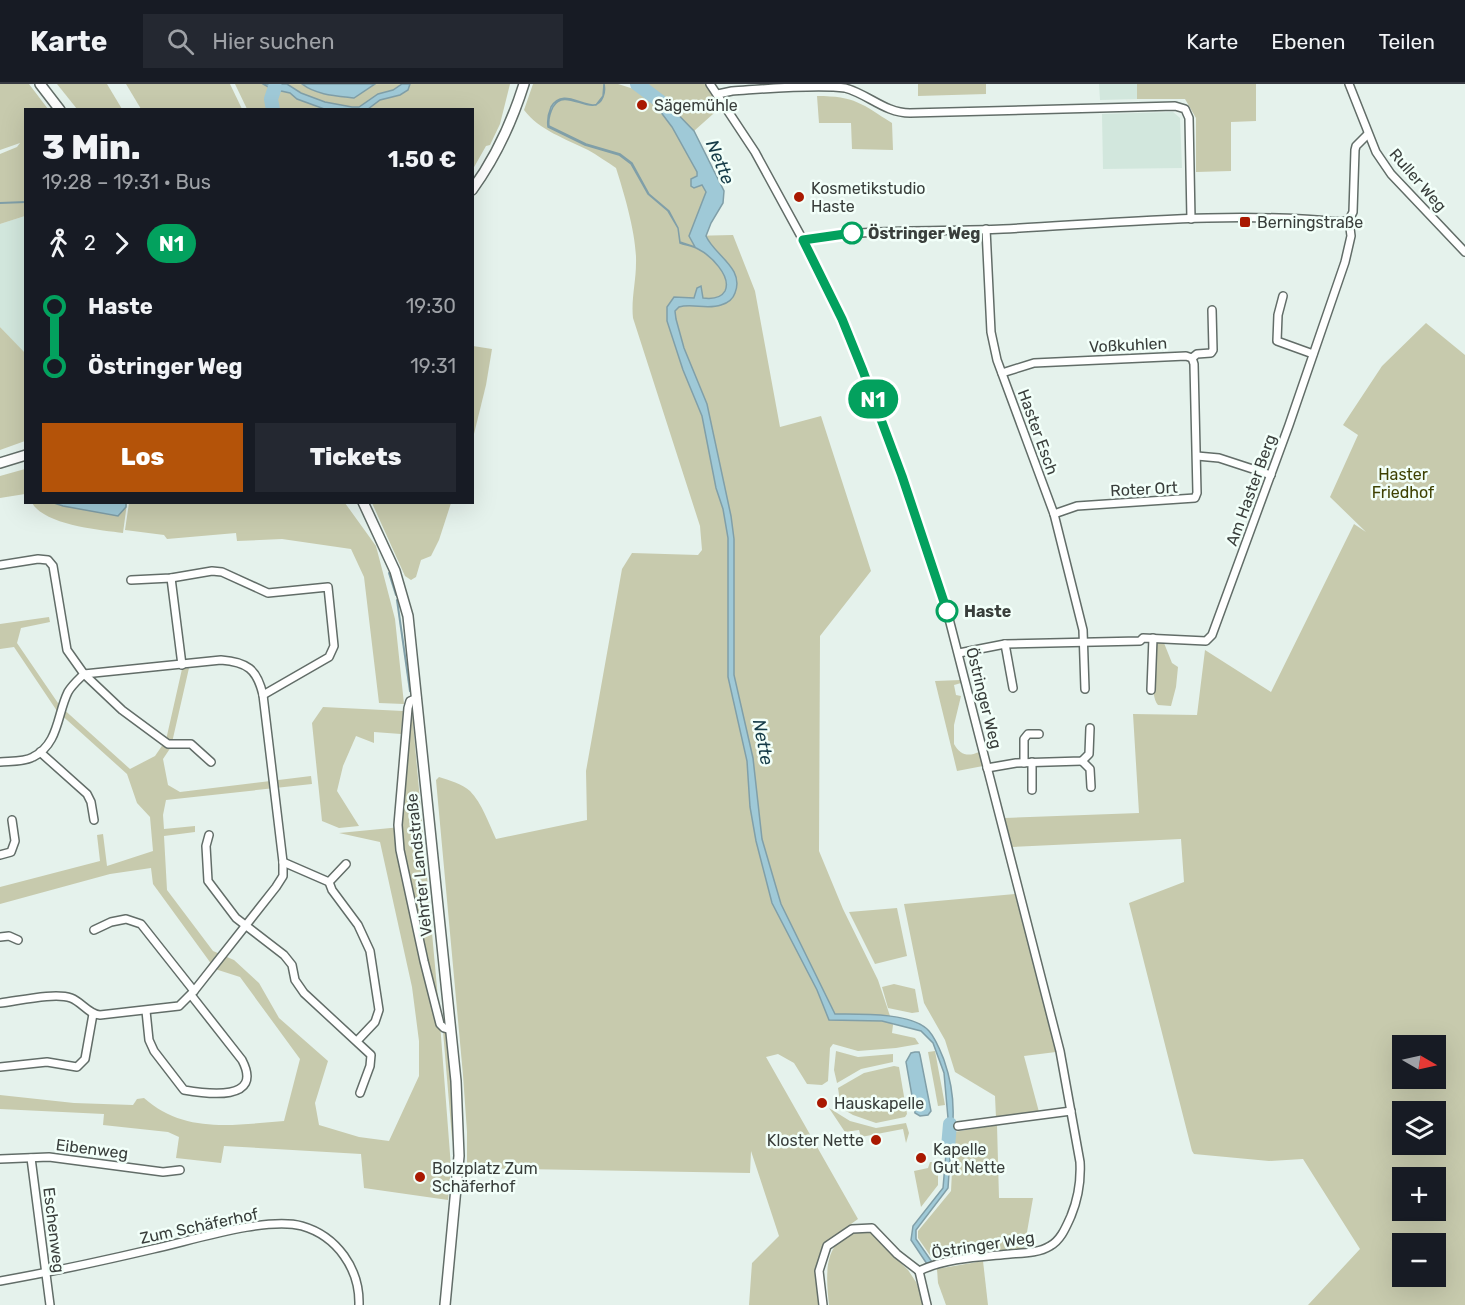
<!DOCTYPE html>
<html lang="de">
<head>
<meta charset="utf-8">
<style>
  :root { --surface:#171b24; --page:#242831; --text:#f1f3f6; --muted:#9ea1a6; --line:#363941; --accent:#b45309 }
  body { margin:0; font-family:Rubik,sans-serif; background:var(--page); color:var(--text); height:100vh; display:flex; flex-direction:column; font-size:22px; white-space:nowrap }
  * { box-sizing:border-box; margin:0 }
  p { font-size:20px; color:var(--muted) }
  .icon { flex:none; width:33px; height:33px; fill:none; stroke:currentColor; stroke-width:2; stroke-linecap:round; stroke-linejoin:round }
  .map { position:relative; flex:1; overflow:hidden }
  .details { position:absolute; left:24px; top:24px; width:450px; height:396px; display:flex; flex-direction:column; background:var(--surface); border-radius:0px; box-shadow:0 6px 24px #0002 }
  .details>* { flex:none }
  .badge { padding:0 12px; border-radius:20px; font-size:21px; line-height:39px }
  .needle { width:39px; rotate:99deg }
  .tools { position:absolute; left:1392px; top:951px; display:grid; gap:12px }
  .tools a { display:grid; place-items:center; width:54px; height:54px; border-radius:0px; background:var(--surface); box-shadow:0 6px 24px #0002; font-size:30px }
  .map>.badge { position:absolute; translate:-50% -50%; box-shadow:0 0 0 3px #fff }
  .legs { display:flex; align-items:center; gap:9px; height:66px; padding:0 18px; font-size:20px }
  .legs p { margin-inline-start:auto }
  .head { display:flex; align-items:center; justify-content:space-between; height:102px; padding:0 18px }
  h1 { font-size:33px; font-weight:800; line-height:45px }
  .cta { display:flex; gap:12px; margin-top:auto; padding:12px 18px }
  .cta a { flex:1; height:69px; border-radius:0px; background:var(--accent); color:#fff; font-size:24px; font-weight:800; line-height:69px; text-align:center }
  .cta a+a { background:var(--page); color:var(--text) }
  ul { padding:0 18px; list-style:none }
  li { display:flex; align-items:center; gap:21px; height:60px; font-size:22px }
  li i { display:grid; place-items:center; width:9px; height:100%; margin:0 8px; background:currentColor }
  li i::after { content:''; width:15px; height:15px; margin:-8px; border:4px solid; border-radius:50%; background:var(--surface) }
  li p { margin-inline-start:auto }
  li:first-child i { background:linear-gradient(#0000 50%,currentColor 0) }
  li:last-child i { background:linear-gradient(currentColor 50%,#0000 0) }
  header { display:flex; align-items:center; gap:36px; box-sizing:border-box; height:84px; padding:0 30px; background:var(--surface); border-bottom:2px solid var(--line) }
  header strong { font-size:28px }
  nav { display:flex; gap:33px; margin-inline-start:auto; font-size:21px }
  .search { width:420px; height:54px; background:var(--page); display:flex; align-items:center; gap:15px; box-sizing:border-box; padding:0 21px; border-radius:0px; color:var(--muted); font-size:22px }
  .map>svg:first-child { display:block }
</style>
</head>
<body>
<header>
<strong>Karte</strong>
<div class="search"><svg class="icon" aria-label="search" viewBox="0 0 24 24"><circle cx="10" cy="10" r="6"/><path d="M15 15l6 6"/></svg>Hier suchen</div>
<nav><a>Karte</a><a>Ebenen</a><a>Teilen</a></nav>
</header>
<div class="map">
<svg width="1465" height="1221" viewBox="0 0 1465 1221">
  <rect width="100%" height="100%" fill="#e5f2ec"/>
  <g fill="#d2e7dd">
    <path d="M 1099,0 L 1137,0 L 1137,15 L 1100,16 Z"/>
    <path d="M 1173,28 L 1180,34 L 1182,84 L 1103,85 L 1102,30 Z"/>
    <path d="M 25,132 L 25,270 L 0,243 L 0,140 Z"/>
  </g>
  <g fill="#c7caad" fill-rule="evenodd">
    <path d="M 0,0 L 29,0 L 48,25 L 26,26 L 25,132 L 0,140 L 0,70 L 17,63 L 20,59 L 0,66 Z"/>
    <path d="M 57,0 L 107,0 L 122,25 L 77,25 Z"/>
    <path d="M 126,0 L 230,0 L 242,25 L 141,25 Z"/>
    <path d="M 235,0 L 302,0 C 316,11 336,12 354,14 L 375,0 L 510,0 L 500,40 L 490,61 L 486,62 L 473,85 L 472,26 L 247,25 Z"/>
    <path d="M 533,0 L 618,0 L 634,5 L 639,0 L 705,0 L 722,22 L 694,47 L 678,53 L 697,88 L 696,93 L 697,102 L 702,101 L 706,108 L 690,152 L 733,151 L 755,207 L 780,343 L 821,332 L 871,487 L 820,552 L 819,767 L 843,825 L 878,896 L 893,941 L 892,949 L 915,954 L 919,960 L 896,964 L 858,967 L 833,960 L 830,964 L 828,997 L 822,1001 L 807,1000 L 794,979 L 778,970 L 766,973 L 858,1135 L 823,1160 L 815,1186 L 819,1221 L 749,1221 L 752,1179 L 779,1152 L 751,1067 L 750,1089 L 467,1084 L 467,1048 L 463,991 L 436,696 L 439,693 C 449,696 462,700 470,707 C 482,719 489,740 496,755 L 587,736 L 586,687 L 622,485 L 632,469 L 698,471 L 702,466 L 700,442 L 633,234 C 631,215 636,198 636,179 C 637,152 624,109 616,84 C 607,78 597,71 588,66 C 566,55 539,46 524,26 Z"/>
    <path d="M 918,0 L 986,0 L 986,10 L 918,12 Z"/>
    <path d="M 1137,0 L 1256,0 L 1256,37 L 1231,38 L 1231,87 L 1196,88 L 1196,34 L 1185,15 L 1137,15 Z"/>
    <path d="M 817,12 C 855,12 862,20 892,39 L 893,66 L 852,65 L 851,39 L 819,39 Z"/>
    <path d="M 1426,239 L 1465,271 L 1465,1221 L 1308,1221 L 1360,1165 L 1303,1075 L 1269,1077 L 1194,1070 L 1192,1067 L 1129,819 L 1184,798 L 1181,755 L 1012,763 L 1005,734 L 1139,729 L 1133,630 L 1197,631 L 1205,566 L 1271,608 L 1354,440 L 1366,448 L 1330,413 L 1358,351 L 1343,341 L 1382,282 ZM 1402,962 L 1436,962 L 1436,994 L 1402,994 ZM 1402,1028 L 1436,1028 L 1436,1060 L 1402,1060 ZM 1402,1094 L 1436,1094 L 1436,1126 L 1402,1126 ZM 1402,1160 L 1436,1160 L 1436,1192 L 1402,1192 Z"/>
    <path d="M 0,243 L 26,270 L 25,357 L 0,366 Z"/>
    <path d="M 473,262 L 492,265 L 486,301 L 473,354 Z"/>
    <path d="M 25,385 L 25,410 L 0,414 L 0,392 Z"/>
    <path d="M 32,419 L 127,419 L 123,449 C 100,446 45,441 32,419 Z"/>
    <path d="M 129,419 L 345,419 L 376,462 L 395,535 L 404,620 L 379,619 L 364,493 L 351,465 L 282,455 L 237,457 L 236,449 L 167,455 L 164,451 L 125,446 Z"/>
    <path d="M 372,419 L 451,419 L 439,456 L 431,472 L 421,476 L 416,493 L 411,496 L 405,492 Z"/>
    <path d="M 49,533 L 50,538 L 21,544 L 17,559 L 60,622 L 130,685 L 155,672 L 166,656 L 182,585 L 189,584 L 171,663 L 163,675 L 168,701 L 180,708 L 311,692 L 312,700 L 166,716 L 163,731 L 164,745 L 195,742 L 195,748 L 164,752 L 167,806 L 213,867 L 234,876 L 259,899 L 279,934 L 328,977 L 315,1019 L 319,1041 L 359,1053 L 389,1057 L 419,992 L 419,957 L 412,903 L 380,758 L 339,749 L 401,743 L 412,628 L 439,926 L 451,1083 L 448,1116 L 364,1104 L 361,1070 L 224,1062 L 221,1079 L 176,1074 L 179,1053 L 168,1048 L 103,1041 L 104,1030 L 0,1025 L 0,1011 L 74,1019 L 133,1021 L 137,1015 L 144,1014 C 184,1050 234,1041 284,1037 L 300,975 L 240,893 L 215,885 L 153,800 L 151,784 L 110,790 L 0,820 L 0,803 L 100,777 L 97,751 L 103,750 L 107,782 L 153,767 L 150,733 L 137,719 L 127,690 L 57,627 L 14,563 L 0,565 L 0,540 Z"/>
    <path d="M 1156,558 L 1164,559 L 1172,579 L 1178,583 L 1176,603 L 1171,622 L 1158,621 C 1149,611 1155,573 1156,558 Z"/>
    <path d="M 961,596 L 961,599 L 954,601 L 956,611 L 961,612 L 954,641 L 954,660 C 960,671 968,673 979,668 L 983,682 L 957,687 L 935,597 Z"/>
    <path d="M 323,623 L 403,627 L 401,650 L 374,648 L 374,659 L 356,652 L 343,682 L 337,707 L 359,742 L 339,744 L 322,737 L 312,639 Z"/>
    <path d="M 1015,810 L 1056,968 L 1024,972 L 1039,1028 L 996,1034 L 995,1012 L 955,988 L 945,956 L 924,919 L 904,820 Z"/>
    <path d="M 897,824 L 907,872 L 875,880 L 849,828 Z"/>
    <path d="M 894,900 L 915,905 L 919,928 L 912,929 L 888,924 L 882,903 Z"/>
    <path d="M 443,947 L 448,952 L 452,998 L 455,1066 L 452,1054 Z"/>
    <path d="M 836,967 L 858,973 L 893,970 L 893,978 L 861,985 L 837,999 L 834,986 Z"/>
    <path d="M 935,967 L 945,1021 L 938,1022 L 928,968 Z"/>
    <path d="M 894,982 L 899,983 L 907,1030 L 905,1033 L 876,1039 L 853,1031 L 841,1024 L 838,1004 L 864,989 Z"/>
    <path d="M 829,1024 L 850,1037 L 876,1044 L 906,1039 L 909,1049 L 906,1059 L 903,1045 L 861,1053 L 859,1046 L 845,1048 Z"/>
    <path d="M 997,1041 L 999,1114 L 1033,1114 L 1024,1165 L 934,1177 L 918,1154 L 918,1147 L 951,1107 L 954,1048 Z"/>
    <path d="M 930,1078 L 938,1079 L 938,1101 L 921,1123 L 914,1087 L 928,1084 Z"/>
    <path d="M 859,1147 L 871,1149 L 908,1186 L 916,1198 L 925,1221 L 829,1221 C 826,1191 822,1156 859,1147 Z"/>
    <path d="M 983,1177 L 988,1221 L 946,1221 L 938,1199 L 937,1185 Z"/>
  </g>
  <g fill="#9fc9d7" stroke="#809fa8" stroke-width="1.5">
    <path d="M 263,0 L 287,0 L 301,9 L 325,18 L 352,23 L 359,23 L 378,10 L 393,6 L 402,0 L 410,0 L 408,6 L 400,11 L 380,16 L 368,25 L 327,26 L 297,15 L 290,9 L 272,5 Z"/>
    <path d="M 302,0 L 375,0 L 354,14 C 337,12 316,11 302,0 Z"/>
    <path d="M 604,0 C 605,4 605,8 603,13 C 594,36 565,1 553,23 C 550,29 548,35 549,42 L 586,60 L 620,70 L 632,79 L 649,110 L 669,127 L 678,144 L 680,158 L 695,163 L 689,152 L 706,108 L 702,101 L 694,104 L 691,102 L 691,95 L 697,92 L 697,88 L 672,43 L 657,23 L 664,16 L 694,47 L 724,107 L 723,119 L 711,139 L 706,152 C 714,171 745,184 735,209 C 733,215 728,219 721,221 C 707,226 692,219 679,223 L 675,227 L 676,235 L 684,264 L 707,320 L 731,432 L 734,455 L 734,591 L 753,674 L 762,755 L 781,820 L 835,930 C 858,930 912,928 929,947 C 936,955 940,966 944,976 C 951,996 954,1014 953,1035 L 948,1034 L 944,989 L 933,959 L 921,947 L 882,937 L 829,936 L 817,906 L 772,819 L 756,757 L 750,723 L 747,677 L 728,593 L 728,454 L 723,425 L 716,404 L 702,332 L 683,286 L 667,237 L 667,223 L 674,213 L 694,214 L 697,204 L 701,202 L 703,214 C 711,215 721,214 725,207 C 732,192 710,171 698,165 C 693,162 685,161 680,159 L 678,144 L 668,127 L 648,110 L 631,80 L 619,71 L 585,61 L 548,43 C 547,36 548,30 551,23 C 562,4 581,22 596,21 L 603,12 Z"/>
    <path d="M 54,419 L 126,418 L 126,423 L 118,432 L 63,422 Z"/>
    <path d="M 915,968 L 919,968 L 920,971 L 931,1027 L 928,1031 L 920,1032 L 915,1029 L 906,978 L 911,969 Z"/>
    <path d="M 952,1045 L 948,1104 L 916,1146 L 916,1155 L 932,1178 L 927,1180 L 911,1156 L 913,1142 L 943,1104 L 948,1046 Z"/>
  </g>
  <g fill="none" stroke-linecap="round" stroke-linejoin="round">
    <g stroke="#809fa8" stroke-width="2">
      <path d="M 0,119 L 26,118"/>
      <path d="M 389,489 L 396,511"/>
      <path d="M 397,516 L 410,607"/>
    </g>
    <g stroke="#9fc9d7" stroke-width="14">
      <path d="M 637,0 L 669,24 L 673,29"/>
      <path d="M 273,26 L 271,15 L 275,3"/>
      <path d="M 948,1063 L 950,1040"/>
    </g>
    <g stroke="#626d68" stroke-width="10">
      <g id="street">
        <path d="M 710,0 L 755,68 L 803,156 L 842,235 L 902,392 L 947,527 L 1060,967 L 1080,1078 C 1081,1096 1078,1115 1071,1132 C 1066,1143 1061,1156 1050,1162 C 1039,1169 1023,1169 1010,1170 C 980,1173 946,1174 919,1187"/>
        <path d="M 1349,0 L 1376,68 L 1391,90 L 1465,168"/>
        <path d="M 718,10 L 732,7 C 763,5 816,0 845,4 C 868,10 885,29 910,29 L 1175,22 L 1185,25 L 1189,34 L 1191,135"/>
        <path d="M 986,145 L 991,248 L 997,276 L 1054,430 L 1083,546 L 1085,605"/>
        <path d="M 803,156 C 869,144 936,148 1003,145 C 1116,139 1229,127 1341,138 L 1349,136"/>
        <path d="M 1283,212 L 1278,231 L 1277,257 L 1313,270"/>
        <path d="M 1002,289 L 1034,279 L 1186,272 L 1192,274 L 1197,270 L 1211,269 L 1213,266 L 1212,226"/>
        <path d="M 1197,372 L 1219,374 L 1271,391"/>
        <path d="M 1054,430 L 1077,422 L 1195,414 L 1197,409 L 1194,280 L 1192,274"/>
        <path d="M 0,481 L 38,475 L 48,476 L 53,482 L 67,566 L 84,590 L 122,626 L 168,660 L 191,660 L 211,678"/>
        <path d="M 171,494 L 182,581"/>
        <path d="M 131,496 L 171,494 L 212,487 L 222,488 L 268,509 L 328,503 L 334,562 L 329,573 L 263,611"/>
        <path d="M 1005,560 L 1013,604"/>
        <path d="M 959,569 L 1005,560 L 1140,557 L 1143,554 L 1206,557 L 1212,551 L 1289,341 L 1345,178 L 1351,152 L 1349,136 L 1353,128 L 1355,66 L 1356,62 L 1368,50"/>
        <path d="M 1151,606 L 1153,554"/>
        <path d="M 417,614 L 410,617 L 408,624 L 398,741 L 400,766 L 424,877 L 440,940 L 444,944 L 451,946"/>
        <path d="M 40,668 L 87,710 L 91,718 L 94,736"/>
        <path d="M 1082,677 L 1090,685 L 1091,703"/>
        <path d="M 0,678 C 10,677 24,678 33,673 C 59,660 57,630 68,608 C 72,601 79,595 84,590 L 221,576 C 247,578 257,585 263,611 L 283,778 L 283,792 L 276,803 L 194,907 L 179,922 L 100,931 C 88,930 82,918 71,914 C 55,908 18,917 0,919"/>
        <path d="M 1032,678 L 1032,706"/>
        <path d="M 1024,679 L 1024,655 L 1028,650 L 1039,650"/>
        <path d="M 987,684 L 1016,679 L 1082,677 L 1089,670 L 1090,644"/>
        <path d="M 209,751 L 206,762 L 208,797 L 236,834 L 284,871 L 292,881 L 295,896 L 304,909 L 371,971 L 370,982 L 360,1009"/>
        <path d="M 0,771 L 11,768 L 15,757 L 12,736"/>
        <path d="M 283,778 L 329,798 L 332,806 L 358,841 L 370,867 L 379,926 L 375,938 L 357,957"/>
        <path d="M 329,798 L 346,780"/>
        <path d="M 94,846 L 111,838 L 126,835 L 141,840 L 194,907"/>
        <path d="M 0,853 L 9,852 L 18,856"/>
        <path d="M 146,927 L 149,956 L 154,967 L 184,1006 C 207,1010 264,1018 242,976 L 191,911"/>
        <path d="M 0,983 L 47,978 L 77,983 L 85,975 L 93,930"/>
        <path d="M 958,1042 L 1071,1027"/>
        <path d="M 31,1074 L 50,1221"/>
        <path d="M 0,1075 L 49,1073 L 163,1088 L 180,1086"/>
        <path d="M 919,1187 L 927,1221"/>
        <path d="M 0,1197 C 51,1188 102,1177 153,1165 C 190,1157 266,1132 302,1142 C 337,1152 360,1185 359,1221"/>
        <path d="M 823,1221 L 819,1187 L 827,1162 L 852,1145 L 872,1144 L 897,1170 L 919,1187"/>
      </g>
    </g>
    <g stroke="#626d68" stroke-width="12">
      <g id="secondary">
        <path d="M 40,0 L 60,26"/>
        <path d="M 472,106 C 496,73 512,38 524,0"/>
        <path d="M 0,379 L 26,371"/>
        <path d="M 363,418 L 395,487 L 408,532 L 456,997 L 459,1072 L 445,1221"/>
      </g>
    </g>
    <use href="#street" stroke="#fff" stroke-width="7"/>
    <use href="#secondary" stroke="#fff" stroke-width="9"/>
  </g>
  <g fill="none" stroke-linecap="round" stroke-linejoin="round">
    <g stroke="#fff" stroke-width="14">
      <path id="line-1" d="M 852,149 L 803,156 L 842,235 L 863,287 L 902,392 L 947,527"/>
    </g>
    <use href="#line-1" stroke="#03a15e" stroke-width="9"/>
  </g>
  <g fill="#a91901" stroke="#f2fff9" stroke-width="2">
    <circle cx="642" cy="21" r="6"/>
    <circle cx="799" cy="113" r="6"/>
    <rect x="1239" y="132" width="12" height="12" rx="3"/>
    <circle cx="822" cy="1019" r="6"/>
    <circle cx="876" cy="1056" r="6"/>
    <circle cx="921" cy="1074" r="6"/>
    <circle cx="420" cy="1093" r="6"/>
  </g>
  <g fill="#fff" stroke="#03a15e" stroke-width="3">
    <circle cx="852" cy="149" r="10"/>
    <circle cx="947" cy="527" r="10"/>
  </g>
  <g text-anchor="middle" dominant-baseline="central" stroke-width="5" stroke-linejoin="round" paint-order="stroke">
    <g font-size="16" fill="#393e3b" stroke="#f2fff9" text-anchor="start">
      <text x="654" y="21">Sägemühle</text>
      <text x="811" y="104">Kosmetikstudio<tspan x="811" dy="18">Haste</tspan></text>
      <text x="1257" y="138">Berningstraße</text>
      <text x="834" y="1019">Hauskapelle</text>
      <text x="864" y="1056" text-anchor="end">Kloster Nette</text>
      <text x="933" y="1065">Kapelle<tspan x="933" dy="18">Gut Nette</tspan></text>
      <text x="432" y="1084">Bolzplatz Zum<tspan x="432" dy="18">Schäferhof</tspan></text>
    </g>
    <g font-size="16" fill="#393e3b" stroke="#f2fff9">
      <text transform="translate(1418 96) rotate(49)">Ruller Weg</text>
      <text transform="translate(1128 261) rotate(-3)">Voßkuhlen</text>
      <text transform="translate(1038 348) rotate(70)">Haster Esch</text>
      <text transform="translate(1144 405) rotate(-3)">Roter Ort</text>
      <text transform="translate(1251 406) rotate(-70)">Am Haster Berg</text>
      <text transform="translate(984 614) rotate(76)">Östringer Weg</text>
      <text transform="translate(419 781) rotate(-96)">Vehrter Landstraße</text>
      <text transform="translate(92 1065) rotate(7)">Eibenweg</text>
      <text transform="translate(199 1142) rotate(-12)">Zum Schäferhof</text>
      <text transform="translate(54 1146) rotate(83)">Eschenweg</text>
      <text transform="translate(983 1161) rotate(-9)">Östringer Weg</text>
    </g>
    <g font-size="16" font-weight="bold" fill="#393e3b" stroke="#f2fff9" text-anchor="start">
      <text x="868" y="149">Östringer Weg</text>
      <text x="964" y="527">Haste</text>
    </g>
    <g font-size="16" fill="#3e4102" stroke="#f2fff9">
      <text x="1403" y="390">Haster<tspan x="1403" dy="18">Friedhof</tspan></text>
    </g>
    <g font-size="18" font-style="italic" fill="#153b47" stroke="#f2fff9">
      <text transform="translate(720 78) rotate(67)">Nette</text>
      <text transform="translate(763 658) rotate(79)">Nette</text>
    </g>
  </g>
</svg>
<div class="tools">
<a><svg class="needle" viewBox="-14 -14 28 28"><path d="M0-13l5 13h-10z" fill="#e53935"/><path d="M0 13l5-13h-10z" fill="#9ea1a6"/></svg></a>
<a><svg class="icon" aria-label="layers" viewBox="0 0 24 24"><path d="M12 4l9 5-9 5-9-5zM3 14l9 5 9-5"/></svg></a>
<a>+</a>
<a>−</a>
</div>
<b class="badge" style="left:873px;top:315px;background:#03a15e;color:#fff">N1</b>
<section class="details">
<div class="head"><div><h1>3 Min.</h1><p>19:28 – 19:31 · Bus</p></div><b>1.50 €</b></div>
<div class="legs"><svg class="icon" aria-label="walk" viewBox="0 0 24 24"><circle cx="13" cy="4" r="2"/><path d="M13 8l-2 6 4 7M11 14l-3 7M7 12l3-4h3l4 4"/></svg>2<svg class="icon" aria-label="forward" viewBox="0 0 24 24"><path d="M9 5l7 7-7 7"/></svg><b class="badge" style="background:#03a15e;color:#fff">N1</b></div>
<ul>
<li><i style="color:#03a15e"></i><b>Haste</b><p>19:30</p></li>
<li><i style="color:#03a15e"></i><b>Östringer Weg</b><p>19:31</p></li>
</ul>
<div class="cta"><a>Los</a><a>Tickets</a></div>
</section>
</div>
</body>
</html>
